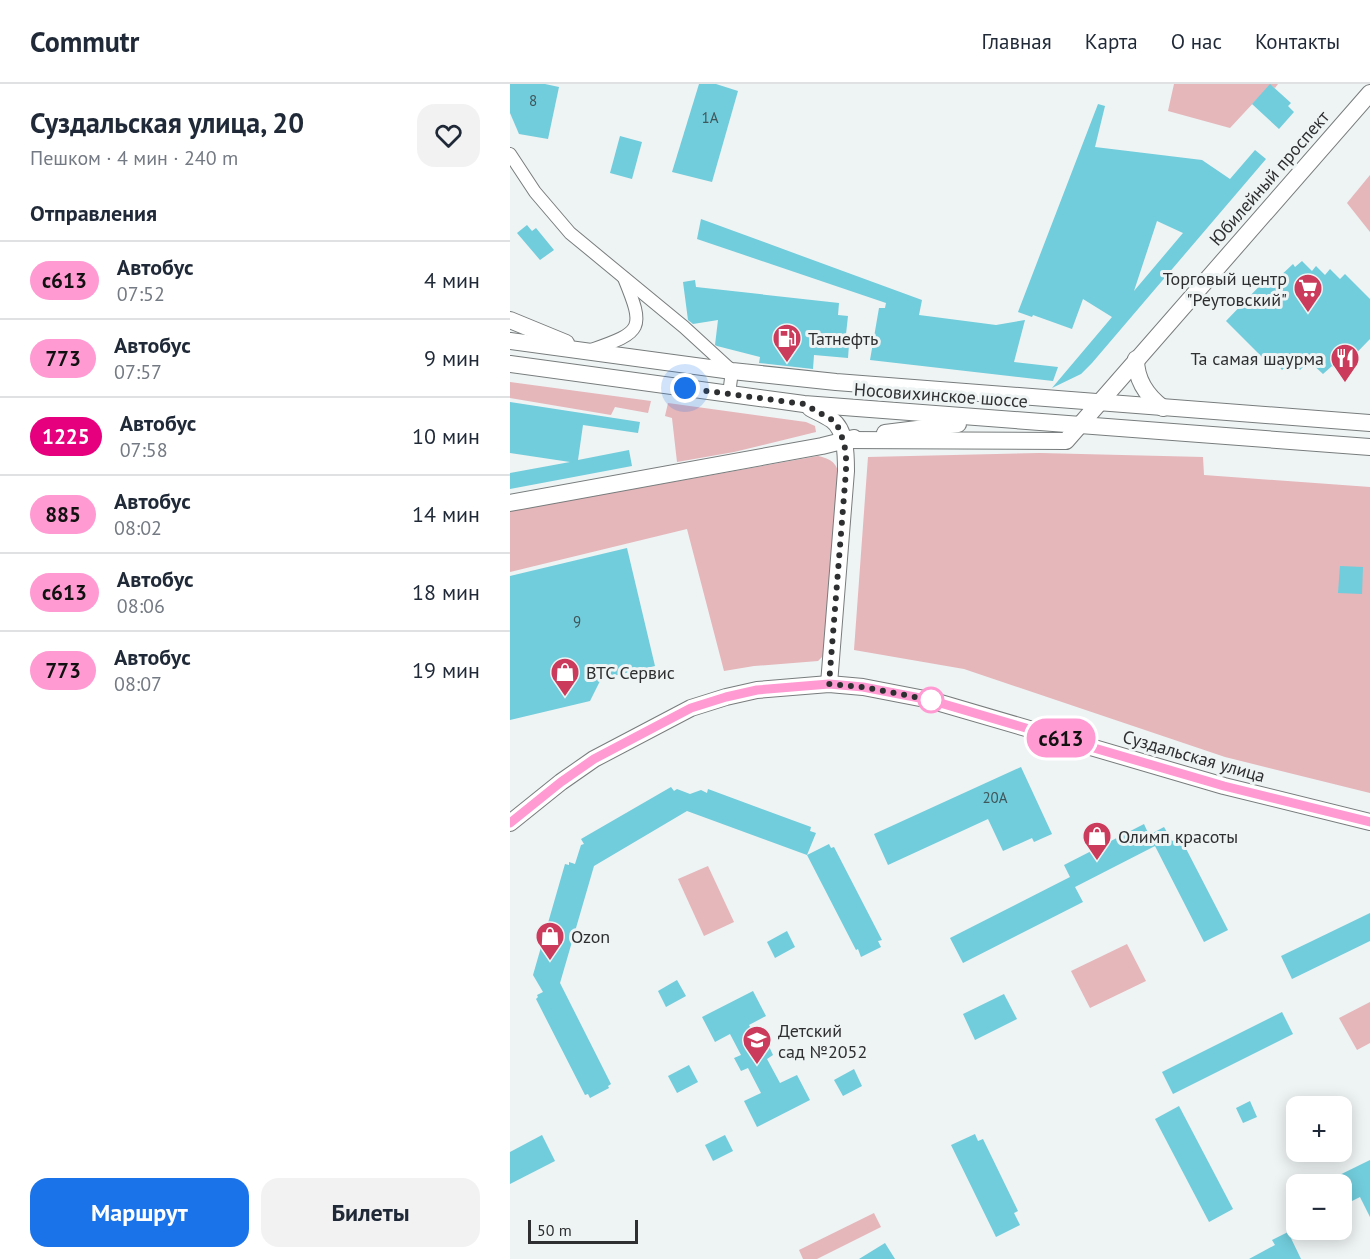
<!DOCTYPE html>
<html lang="ru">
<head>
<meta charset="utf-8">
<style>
  :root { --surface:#fff; --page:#f2f2f3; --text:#1f2937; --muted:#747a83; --line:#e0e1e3; --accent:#1a73e8 }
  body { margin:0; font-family:"PT Sans",sans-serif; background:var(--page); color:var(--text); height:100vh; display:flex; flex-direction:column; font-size:22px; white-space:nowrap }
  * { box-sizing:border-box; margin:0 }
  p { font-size:20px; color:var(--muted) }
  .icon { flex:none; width:33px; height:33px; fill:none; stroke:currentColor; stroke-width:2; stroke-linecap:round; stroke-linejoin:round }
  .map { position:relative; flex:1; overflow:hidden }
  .panel { display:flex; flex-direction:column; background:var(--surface); width:510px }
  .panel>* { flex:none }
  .badge { padding:0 12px; border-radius:20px; font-size:21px; line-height:39px }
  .tools { position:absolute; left:776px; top:1012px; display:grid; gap:12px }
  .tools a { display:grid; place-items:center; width:66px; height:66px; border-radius:12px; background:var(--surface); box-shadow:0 3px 15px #0003; font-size:30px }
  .scale { position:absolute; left:18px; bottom:15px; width:110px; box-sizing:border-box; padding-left:6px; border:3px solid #2e2f30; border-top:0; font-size:16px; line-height:21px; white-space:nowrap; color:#2e2f30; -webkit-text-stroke:4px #eef3f4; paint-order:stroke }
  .you { position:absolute; width:30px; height:30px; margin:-15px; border:4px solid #fff; border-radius:50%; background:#1a73e8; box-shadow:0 0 0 9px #1a73e833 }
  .map>.badge { position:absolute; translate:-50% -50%; box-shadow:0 0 0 3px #fff }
  h2 { padding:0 30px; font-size:22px; line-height:54px }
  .round { display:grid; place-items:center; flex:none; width:63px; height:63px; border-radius:18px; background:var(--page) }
  .overview { display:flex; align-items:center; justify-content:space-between; height:102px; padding:0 30px }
  h1 { font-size:28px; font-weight:700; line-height:45px }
  .cta { display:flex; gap:12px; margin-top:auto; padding:12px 30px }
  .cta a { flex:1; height:69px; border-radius:18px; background:var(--accent); color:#fff; font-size:24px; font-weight:700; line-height:69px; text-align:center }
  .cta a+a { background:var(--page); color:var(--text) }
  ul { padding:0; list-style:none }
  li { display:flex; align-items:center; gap:18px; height:78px; padding:0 30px; border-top:2px solid var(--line) }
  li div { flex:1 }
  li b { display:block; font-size:22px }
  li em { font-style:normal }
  li .badge { min-width:66px; font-weight:700; text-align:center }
  header { display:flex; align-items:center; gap:36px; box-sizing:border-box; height:84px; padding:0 30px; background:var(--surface); border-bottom:2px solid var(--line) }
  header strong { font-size:28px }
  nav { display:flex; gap:33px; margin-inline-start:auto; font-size:21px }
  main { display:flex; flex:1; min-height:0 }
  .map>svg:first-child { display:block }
</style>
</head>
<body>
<header>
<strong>Commutr</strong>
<nav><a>Главная</a><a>Карта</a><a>О нас</a><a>Контакты</a></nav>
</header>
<main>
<section class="panel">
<div class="overview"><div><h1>Суздальская улица, 20</h1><p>Пешком · 4 мин · 240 m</p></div><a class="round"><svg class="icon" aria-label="heart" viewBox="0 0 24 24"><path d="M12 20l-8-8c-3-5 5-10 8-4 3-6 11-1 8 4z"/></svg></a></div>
<h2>Отправления</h2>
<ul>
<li><span class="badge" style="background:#ff9ad2;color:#111">с613</span><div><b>Автобус</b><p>07:52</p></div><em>4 мин</em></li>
<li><span class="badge" style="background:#ff9ad2;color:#111">773</span><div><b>Автобус</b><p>07:57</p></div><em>9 мин</em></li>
<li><span class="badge" style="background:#e6007e;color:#fff">1225</span><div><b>Автобус</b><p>07:58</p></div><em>10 мин</em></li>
<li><span class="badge" style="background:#ff9ad2;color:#111">885</span><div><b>Автобус</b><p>08:02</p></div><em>14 мин</em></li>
<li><span class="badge" style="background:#ff9ad2;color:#111">с613</span><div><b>Автобус</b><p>08:06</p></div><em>18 мин</em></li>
<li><span class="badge" style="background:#ff9ad2;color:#111">773</span><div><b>Автобус</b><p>08:07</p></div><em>19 мин</em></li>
</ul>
<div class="cta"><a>Маршрут</a><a>Билеты</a></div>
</section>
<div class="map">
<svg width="860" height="1175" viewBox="0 0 860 1175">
  <rect width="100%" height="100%" fill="#eef3f4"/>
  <g fill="#e5b6ba">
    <path d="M 664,0 L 768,0 L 765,4 L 760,1 L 720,44 L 658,27 Z"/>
    <path d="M 860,91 L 860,148 L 837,119 Z"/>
    <path d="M 0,298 L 141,317 L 138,329 L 105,323 L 101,331 L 0,314 Z"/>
    <path d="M 158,319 L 296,338 L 305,342 L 306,348 L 224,368 L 167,378 L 162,334 L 155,332 Z"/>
    <path d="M 530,369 L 693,373 L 694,391 L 860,403 L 860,709 L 715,673 L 454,585 L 344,566 L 358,373 Z"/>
    <path d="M 308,372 C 320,375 326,377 329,391 L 315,570 L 308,577 L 244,582 L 214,587 L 177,445 L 0,488 L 0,427 Z"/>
    <path d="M 198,782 L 224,838 L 194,852 L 168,795 Z"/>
    <path d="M 617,860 L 636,897 L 580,924 L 561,887 Z"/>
    <path d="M 860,918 L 860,959 L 847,966 L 829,934 Z"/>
    <path d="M 364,1129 L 371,1143 L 307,1175 L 293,1175 L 289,1166 Z"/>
  </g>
  <g fill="#71ccdb" fill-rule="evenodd">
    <path d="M 0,0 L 35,0 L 49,3 L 38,55 L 9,50 L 0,29 Z"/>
    <path d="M 189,0 L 206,0 L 228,7 L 202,98 L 162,88 Z"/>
    <path d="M 760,0 L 781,19 L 778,22 L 784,28 L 769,45 L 742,20 Z"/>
    <path d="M 588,20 L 595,22 L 585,63 L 692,76 L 720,95 L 745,66 L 756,75 L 582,279 L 571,290 L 542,304 L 602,233 L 573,215 L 562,245 L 523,231 L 522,233 L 508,228 ZM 647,137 L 673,149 L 624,207 Z"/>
    <path d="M 110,52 L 132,58 L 122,95 L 100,89 Z"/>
    <path d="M 191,135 L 412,216 L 409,231 L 486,241 L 515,236 L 504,278 L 548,283 L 543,297 L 360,276 L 369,224 L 375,224 L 376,219 L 187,155 Z"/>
    <path d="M 17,141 L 22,147 L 26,144 L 44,166 L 30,176 L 7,149 Z"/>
    <path d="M 792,177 L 802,187 L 806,182 L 815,191 L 820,185 L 830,195 L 835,190 L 860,215 L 860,255 L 828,288 L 822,282 L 813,290 L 799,277 L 790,286 L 781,277 L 772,286 L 758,270 L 753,274 L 716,237 L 761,190 L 767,195 L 783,180 L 785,183 Z"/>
    <path d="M 185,196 L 186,203 L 329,219 L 328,231 L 338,232 L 335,259 L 339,260 L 338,274 L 304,271 L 303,285 L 249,279 L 250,273 L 207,262 L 205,261 L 208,236 L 183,240 L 178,236 L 173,198 Z"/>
    <path d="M 0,318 L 130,338 L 128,349 L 73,341 L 68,376 L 119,366 L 122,382 L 0,405 L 0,389 L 60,378 L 0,369 Z"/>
    <path d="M 117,464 L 145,582 L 91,595 L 80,617 L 0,636 L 0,492 Z"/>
    <path d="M 830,482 L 853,483 L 852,510 L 828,509 Z"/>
    <path d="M 511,683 L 542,750 L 524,758 L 522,754 L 493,767 L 478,735 L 378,781 L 364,750 Z"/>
    <path d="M 161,703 L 164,707 L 167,705 L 180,710 L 191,706 L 197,709 L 198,705 L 301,743 L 300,747 L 306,749 L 297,771 L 319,760 L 321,764 L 324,763 L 372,856 L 368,857 L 371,863 L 351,873 L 348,865 L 346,866 L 297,771 L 177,727 L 84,782 L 50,899 L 101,1000 L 98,1002 L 99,1004 L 80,1014 L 78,1010 L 75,1011 L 26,915 L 28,913 L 27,911 L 33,908 L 23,891 L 55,780 L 59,781 L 59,778 L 65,780 L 71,761 L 74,760 L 71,755 Z"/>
    <path d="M 634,740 L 639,751 L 654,743 L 662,757 L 670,753 L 718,846 L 694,858 L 645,762 L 565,803 L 573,818 L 453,879 L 440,854 L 560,793 L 554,781 Z"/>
    <path d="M 860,829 L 860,857 L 782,895 L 771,872 Z"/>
    <path d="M 277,847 L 285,863 L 265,874 L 257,858 Z"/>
    <path d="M 167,896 L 176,912 L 156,923 L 148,907 Z"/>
    <path d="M 243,907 L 256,932 L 239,941 L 250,962 L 257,958 L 263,971 L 257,975 L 270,999 L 287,991 L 300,1016 L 247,1043 L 234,1017 L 251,1009 L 238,984 L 231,987 L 224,974 L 231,971 L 220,950 L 205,958 L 192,933 Z"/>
    <path d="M 494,910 L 507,935 L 465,956 L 453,930 Z"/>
    <path d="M 772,928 L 783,950 L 663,1010 L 652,988 Z"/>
    <path d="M 179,981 L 188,998 L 167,1009 L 158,992 Z"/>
    <path d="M 344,985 L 352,1002 L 333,1012 L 324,996 Z"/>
    <path d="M 740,1017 L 747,1033 L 733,1039 L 726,1024 Z"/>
    <path d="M 669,1022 L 723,1125 L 699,1138 L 645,1035 Z"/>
    <path d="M 465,1050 L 468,1057 L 473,1055 L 508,1127 L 504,1129 L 510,1141 L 486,1153 L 441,1061 Z"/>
    <path d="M 32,1051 L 45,1077 L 0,1100 L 0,1068 Z"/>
    <path d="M 215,1051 L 223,1067 L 203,1077 L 195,1061 Z"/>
    <path d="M 860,1076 L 860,1133 L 850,1113 L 836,1120 L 831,1110 L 831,1101 L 809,1101 Z"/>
    <path d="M 778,1148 L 791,1175 L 739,1175 L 765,1161 L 762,1156 Z"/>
    <path d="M 375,1159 L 385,1175 L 349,1175 Z"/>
  </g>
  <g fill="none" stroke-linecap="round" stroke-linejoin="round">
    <g stroke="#787c7c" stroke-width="14">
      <g id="street">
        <path d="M 0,70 L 25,108 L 60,149 L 174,243 L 222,287 L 219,310"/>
        <path d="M 81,266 C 133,248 135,245 114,194"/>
      </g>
    </g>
    <g stroke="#787c7c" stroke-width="18">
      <g id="secondary">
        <path d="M 0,236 L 56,259"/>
        <path d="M 0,257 L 222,287 L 326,298 L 860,339"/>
        <path d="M 626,275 C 626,296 637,312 653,324"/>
        <path d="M 0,280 L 294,320 L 860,363"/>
        <path d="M 300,324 C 307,328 315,331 322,336 C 336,346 336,371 336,387 L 319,600"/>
        <path d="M 375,349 L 448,340"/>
        <path d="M 333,356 L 556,357 L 860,9"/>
        <path d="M 0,419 L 312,362 L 344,354"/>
        <path d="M 0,739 L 51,698 L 84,675 L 181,624 L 216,613 L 247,606 L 319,600 L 353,603 L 420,616 L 714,702 L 860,738"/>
      </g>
    </g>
    <use href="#street" stroke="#fff" stroke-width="12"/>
    <use href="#secondary" stroke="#fff" stroke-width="16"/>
  </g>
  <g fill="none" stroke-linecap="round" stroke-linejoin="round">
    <g stroke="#fff" stroke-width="14">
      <path id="line" d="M 0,739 L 51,698 L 84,675 L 181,624 L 216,613 L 247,606 L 319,600 L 353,603 L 420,616 L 714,702 L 860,738"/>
    </g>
    <use href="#line" stroke="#ff9ad2" stroke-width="9"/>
    <path stroke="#2e2f30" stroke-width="6" stroke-dasharray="0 10.8" d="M 175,304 L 294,320 L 324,337 L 330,346 L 336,368 L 336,387 L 319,600 L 353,603 L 421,616"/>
  </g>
  <defs>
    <g id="supermarket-pin" transform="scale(1.5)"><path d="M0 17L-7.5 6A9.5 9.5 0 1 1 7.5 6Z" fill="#cb3b5b" stroke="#eef3f4"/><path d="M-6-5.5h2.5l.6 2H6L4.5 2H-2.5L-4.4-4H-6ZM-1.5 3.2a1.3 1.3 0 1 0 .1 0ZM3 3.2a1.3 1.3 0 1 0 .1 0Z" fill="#fff"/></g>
    <g id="fuel-pin" transform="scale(1.5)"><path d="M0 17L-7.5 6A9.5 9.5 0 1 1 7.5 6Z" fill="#cb3b5b" stroke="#eef3f4"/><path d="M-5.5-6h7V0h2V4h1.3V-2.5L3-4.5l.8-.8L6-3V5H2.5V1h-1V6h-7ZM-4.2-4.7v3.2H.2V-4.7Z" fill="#fff"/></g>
    <g id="restaurant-pin" transform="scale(1.5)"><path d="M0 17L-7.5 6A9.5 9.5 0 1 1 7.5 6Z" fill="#cb3b5b" stroke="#eef3f4"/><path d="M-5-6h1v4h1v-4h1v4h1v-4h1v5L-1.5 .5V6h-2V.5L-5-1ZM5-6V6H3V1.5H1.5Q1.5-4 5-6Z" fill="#fff"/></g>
    <g id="shop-pin" transform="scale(1.5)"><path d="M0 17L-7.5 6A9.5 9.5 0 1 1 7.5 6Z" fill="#cb3b5b" stroke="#eef3f4"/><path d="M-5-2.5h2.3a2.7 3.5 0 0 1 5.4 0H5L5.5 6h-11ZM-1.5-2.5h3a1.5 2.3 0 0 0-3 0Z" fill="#fff"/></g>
    <g id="school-pin" transform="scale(1.5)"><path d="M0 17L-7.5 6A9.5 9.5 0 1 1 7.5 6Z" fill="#cb3b5b" stroke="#eef3f4"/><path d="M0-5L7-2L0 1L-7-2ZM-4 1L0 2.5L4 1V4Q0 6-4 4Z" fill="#fff"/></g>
  </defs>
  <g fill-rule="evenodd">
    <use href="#supermarket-pin" x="798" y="204"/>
    <use href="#fuel-pin" x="277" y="254"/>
    <use href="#restaurant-pin" x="835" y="274"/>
    <use href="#shop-pin" x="55" y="588"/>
    <use href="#shop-pin" x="587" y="752"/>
    <use href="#shop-pin" x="40" y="852"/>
    <use href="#school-pin" x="247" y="956"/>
  </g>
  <circle fill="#fff" stroke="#ff9ad2" stroke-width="3" cx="421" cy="616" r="12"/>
  <g text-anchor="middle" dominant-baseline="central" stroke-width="6" stroke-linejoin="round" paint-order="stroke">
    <g font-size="15" fill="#3f565b">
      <text x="23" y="16">8</text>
      <text x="200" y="33">1A</text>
      <text x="67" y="537">9</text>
      <text x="485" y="713">20А</text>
    </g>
    <g font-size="18" fill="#2e2f30" stroke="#eef3f4">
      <text transform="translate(759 94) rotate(-49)">Юбилейный проспект</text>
      <text transform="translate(431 311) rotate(4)">Носовихинское шоссе</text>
      <text transform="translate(684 672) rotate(16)">Суздальская улица</text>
    </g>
    <g font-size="18" fill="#2e2f30" stroke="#eef3f4" text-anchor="start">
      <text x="777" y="194" text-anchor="end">Торговый центр<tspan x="777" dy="21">"Реутовский"</tspan></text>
      <text x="298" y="254">Татнефть</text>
      <text x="814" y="274" text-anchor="end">Та самая шаурма</text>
      <text x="76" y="588">ВТС Сервис</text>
      <text x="608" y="752">Олимп красоты</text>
      <text x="61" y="852">Ozon</text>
      <text x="268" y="946">Детский<tspan x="268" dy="21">сад №2052</tspan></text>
    </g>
  </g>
</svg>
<div class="tools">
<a>+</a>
<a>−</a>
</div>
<div class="scale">50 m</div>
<div class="you" style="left:175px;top:304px"></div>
<b class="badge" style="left:551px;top:654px;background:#ff9ad2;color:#111">с613</b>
</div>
</main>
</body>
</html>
